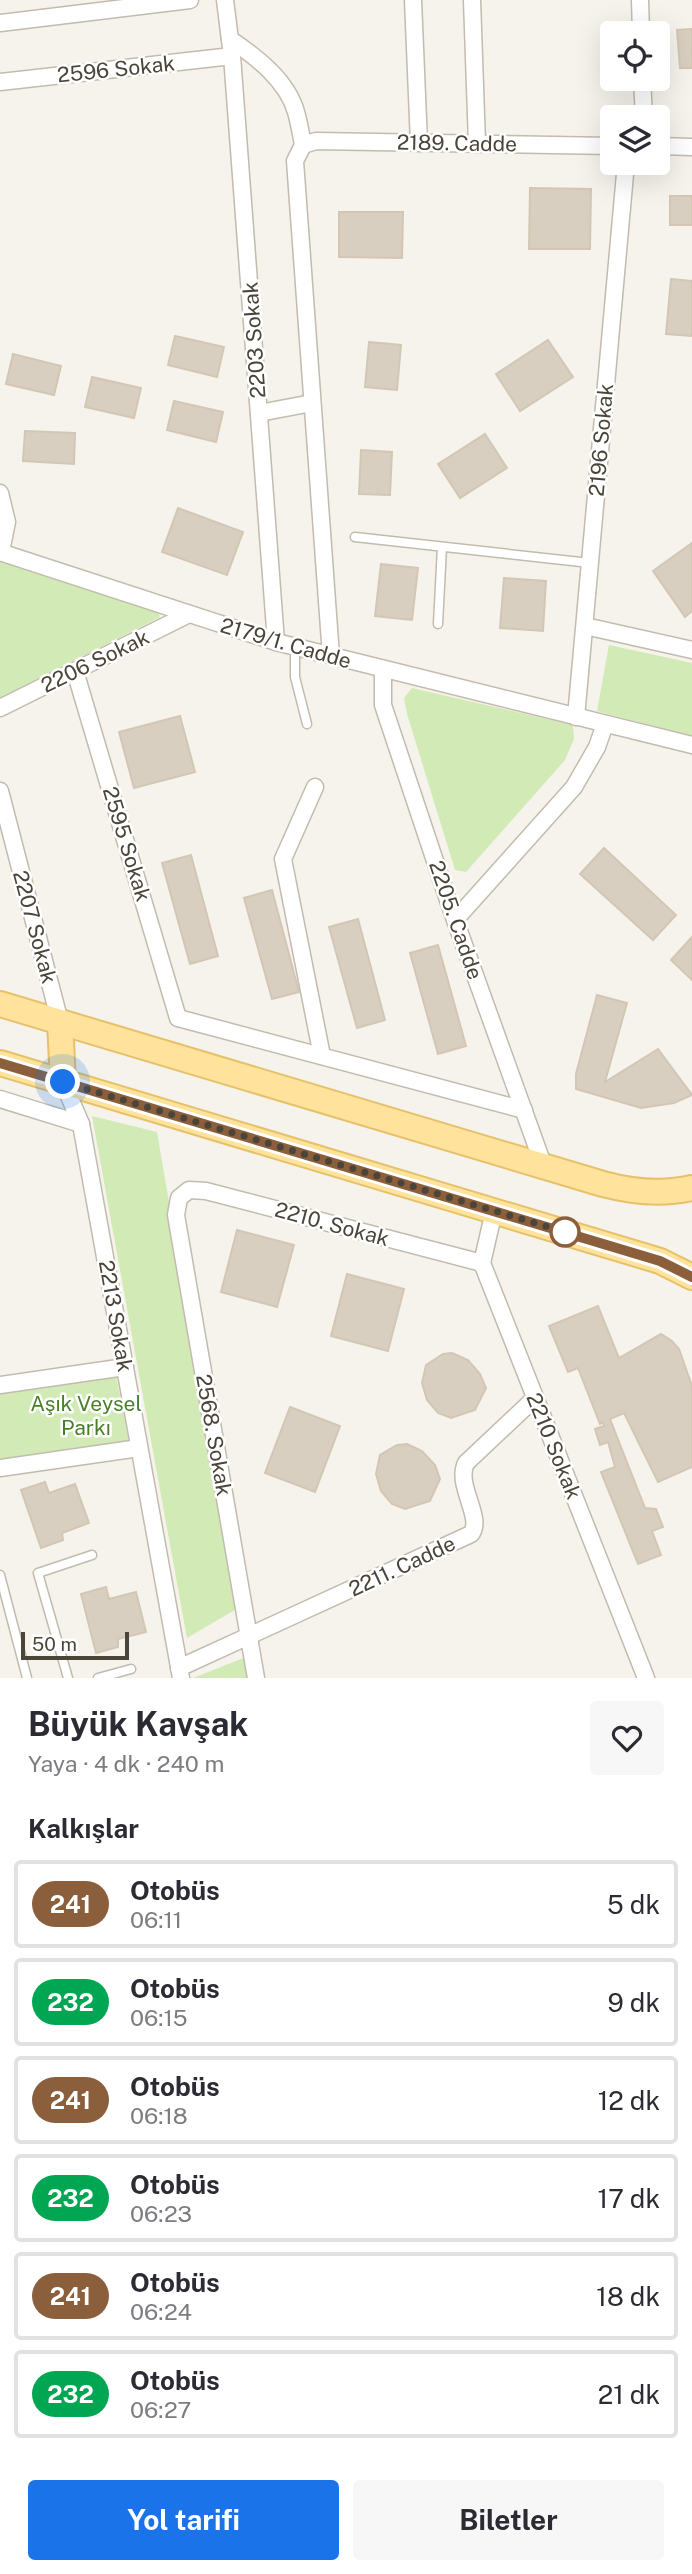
<!DOCTYPE html>
<html lang="tr">
<head>
<meta charset="utf-8">
<style>
  :root { --surface:#fff; --page:#f7f7f7; --text:#2b2b33; --muted:#7c7c81; --line:#e1e1e2; --accent:#1a73e8 }
  body { margin:0; font-family:"Public Sans",sans-serif; background:var(--page); color:var(--text); height:100vh; display:flex; flex-direction:column; font-size:26px; white-space:nowrap }
  * { box-sizing:border-box; margin:0 }
  p { font-size:23px; color:var(--muted) }
  .icon { flex:none; width:38px; height:38px; fill:none; stroke:currentColor; stroke-width:2; stroke-linecap:round; stroke-linejoin:round }
  .map { position:relative; height:1678px; overflow:hidden }
  .drawer { display:flex; flex-direction:column; background:var(--surface); flex:1 }
  .drawer>* { flex:none }
  .badge { padding:0 14px; border-radius:23px; font-size:24px; line-height:46px }
  .tools { position:absolute; left:600px; top:21px; display:grid; gap:14px }
  .tools a { display:grid; place-items:center; width:70px; height:70px; border-radius:7px; background:var(--surface); box-shadow:0 7px 28px #0002; font-size:35px }
  .scale { position:absolute; left:21px; bottom:18px; width:108px; box-sizing:border-box; padding-left:7px; border:4px solid #4b4439; border-top:0; font-size:19px; line-height:24px; white-space:nowrap; color:#4b4439; -webkit-text-stroke:5px #fff; paint-order:stroke }
  .you { position:absolute; width:35px; height:35px; margin:-18px; border:5px solid #fff; border-radius:50%; background:#1a73e8; box-shadow:0 0 0 10px #1a73e833 }
  .map>.badge { position:absolute; translate:-50% -50%; box-shadow:0 0 0 4px #fff }
  h2 { padding:0 28px; font-size:26px; line-height:63px }
  .round { display:grid; place-items:center; flex:none; width:74px; height:74px; border-radius:7px; background:var(--page) }
  .overview { display:flex; align-items:center; justify-content:space-between; height:119px; padding:0 28px }
  h1 { font-size:33px; font-weight:700; line-height:52px }
  .button { display:flex; gap:14px; margin-top:auto; padding:14px 28px }
  .button a { flex:1; height:80px; border-radius:7px; background:var(--accent); color:#fff; font-size:28px; font-weight:700; line-height:80px; text-align:center }
  .button a+a { background:var(--page); color:var(--text) }
  ul { padding:0; list-style:none }
  li { display:flex; align-items:center; gap:21px; height:88px; margin:0 14px 10px; padding:0 14px; border:4px solid var(--line); border-radius:7px }
  li div { flex:1 }
  li b { display:block; font-size:26px }
  li em { font-style:normal }
  li .badge { min-width:77px; font-weight:700; text-align:center }
  .map>svg:first-child { display:block }
</style>
</head>
<body>
<div class="map">
<svg width="692" height="1678" viewBox="0 0 692 1678">
  <rect width="100%" height="100%" fill="#f6f3ec"/>
  <g fill="#d2eab5">
    <path d="M 0,557 L 158,611 L 160,617 L 0,698 Z"/>
    <path d="M 609,645 L 692,663 L 692,736 L 597,711 Z"/>
    <path d="M 412,688 L 573,725 L 574,739 L 565,760 L 466,872 L 455,870 L 407,714 L 404,698 Z"/>
    <path d="M 92,1116 L 157,1132 L 238,1608 L 187,1638 Z"/>
    <path d="M 116,1376 L 129,1442 L 0,1459 L 0,1393 Z"/>
    <path d="M 246,1657 L 250,1678 L 193,1678 Z"/>
  </g>
  <g fill="#d8cfc1" stroke="#d3c7b4" stroke-width="2">
    <path d="M 692,29 L 692,68 L 680,68 L 677,30 Z"/>
    <path d="M 530,188 L 591,189 L 590,249 L 529,249 Z"/>
    <rect x="670" y="196" width="22" height="29"/>
    <path d="M 339,212 L 403,212 L 402,258 L 339,257 Z"/>
    <path d="M 671,279 L 692,281 L 692,336 L 666,334 Z"/>
    <path d="M 175,336 L 224,347 L 217,377 L 168,365 Z"/>
    <path d="M 548,340 L 573,377 L 520,411 L 496,374 Z"/>
    <path d="M 369,342 L 401,345 L 397,390 L 365,387 Z"/>
    <path d="M 13,354 L 61,366 L 54,395 L 6,384 Z"/>
    <path d="M 92,377 L 141,388 L 134,418 L 85,407 Z"/>
    <path d="M 174,401 L 223,412 L 216,442 L 167,430 Z"/>
    <path d="M 25,431 L 75,433 L 74,464 L 23,461 Z"/>
    <path d="M 485,434 L 507,468 L 460,498 L 438,464 Z"/>
    <path d="M 361,450 L 392,452 L 390,495 L 359,494 Z"/>
    <path d="M 178,508 L 243,532 L 227,575 L 162,552 Z"/>
    <path d="M 692,543 L 692,611 L 685,617 L 653,571 Z"/>
    <path d="M 381,564 L 418,568 L 412,620 L 375,616 Z"/>
    <path d="M 504,578 L 546,581 L 543,631 L 500,628 Z"/>
    <path d="M 180,716 L 195,772 L 134,788 L 119,732 Z"/>
    <path d="M 604,848 L 676,915 L 653,940 L 580,874 Z"/>
    <path d="M 191,855 L 218,956 L 190,964 L 162,863 Z"/>
    <path d="M 272,890 L 299,992 L 272,999 L 244,898 Z"/>
    <path d="M 358,919 L 385,1020 L 357,1028 L 329,927 Z"/>
    <path d="M 692,937 L 692,980 L 671,960 Z"/>
    <path d="M 438,945 L 466,1046 L 438,1054 L 410,953 Z"/>
    <path d="M 597,995 L 627,1003 L 605,1082 L 658,1049 L 692,1095 L 674,1103 L 641,1108 L 576,1089 L 576,1074 Z"/>
    <path d="M 237,1230 L 294,1245 L 277,1307 L 221,1292 Z"/>
    <path d="M 347,1274 L 404,1289 L 388,1351 L 331,1336 Z"/>
    <path d="M 598,1306 L 619,1358 L 661,1334 L 672,1341 L 679,1349 L 692,1386 L 692,1467 L 658,1482 L 624,1413 L 610,1419 L 645,1508 L 656,1509 L 663,1527 L 652,1531 L 661,1555 L 638,1564 L 601,1472 L 615,1467 L 608,1442 L 600,1445 L 595,1429 L 604,1426 L 603,1422 L 600,1424 L 578,1368 L 568,1372 L 549,1326 Z"/>
    <path d="M 452,1353 L 468,1360 L 480,1374 L 486,1388 L 475,1410 L 451,1418 L 438,1413 L 427,1400 L 422,1383 L 426,1365 L 443,1354 Z"/>
    <path d="M 290,1407 L 340,1426 L 315,1492 L 265,1473 Z"/>
    <path d="M 407,1444 L 422,1451 L 435,1465 L 440,1479 L 430,1501 L 405,1509 L 392,1504 L 381,1491 L 376,1474 L 380,1455 L 397,1445 Z"/>
    <path d="M 45,1482 L 49,1493 L 75,1484 L 89,1523 L 62,1533 L 63,1540 L 41,1548 L 21,1490 Z"/>
    <path d="M 106,1587 L 109,1599 L 136,1592 L 146,1632 L 118,1639 L 118,1647 L 96,1653 L 81,1594 Z"/>
  </g>
  <g fill="none" stroke-linecap="round" stroke-linejoin="round">
    <g stroke="#c2bbae" stroke-width="11">
      <g id="lane">
        <path d="M 355,537 L 590,563"/>
        <path d="M 438,624 L 442,547"/>
        <path d="M 295,647 L 295,677 L 307,724"/>
        <path d="M 0,1575 L 27,1678"/>
        <path d="M 68,1678 L 38,1573 L 92,1555"/>
        <path d="M 98,1678 L 131,1669"/>
      </g>
    </g>
    <g stroke="#c2bbae" stroke-width="19">
      <g id="street">
        <path d="M 225,0 L 232,56 L 276,642"/>
        <path d="M 413,0 L 419,143"/>
        <path d="M 472,0 L 477,144"/>
        <path d="M 640,0 L 641,33"/>
        <path d="M 0,23 L 190,0"/>
        <path d="M 230,39 C 256,57 287,80 296,112 C 299,122 301,134 303,145"/>
        <path d="M 642,79 L 644,117"/>
        <path d="M 0,82 L 232,56"/>
        <path d="M 303,145 L 295,161 L 331,656"/>
        <path d="M 303,145 L 316,141 L 612,146"/>
        <path d="M 658,146 L 692,147"/>
        <path d="M 259,413 L 312,403"/>
        <path d="M 0,493 L 7,522 L 1,552"/>
        <path d="M 0,552 L 276,642 L 692,745"/>
        <path d="M 585,626 L 692,650"/>
        <path d="M 383,669 L 383,705 L 449,903 L 544,1167"/>
        <path d="M 75,671 L 178,1018 L 524,1110"/>
        <path d="M 0,708 L 189,614"/>
        <path d="M 576,717 L 626,163"/>
        <path d="M 315,787 L 283,859 L 322,1056"/>
        <path d="M 0,791 L 60,1022"/>
        <path d="M 455,920 L 574,787 L 597,747 L 605,724"/>
        <path d="M 63,1082 L 81,1124 L 181,1678"/>
        <path d="M 0,1099 L 81,1124"/>
        <path d="M 494,1211 L 482,1263 L 646,1678"/>
        <path d="M 0,1385 L 125,1367"/>
        <path d="M 0,1468 L 139,1448"/>
        <path d="M 179,1668 L 471,1534 C 484,1518 455,1485 466,1463 L 535,1398"/>
        <path d="M 256,1678 L 176,1215 L 179,1198 L 189,1190 L 206,1191 L 482,1263"/>
      </g>
    </g>
    <g stroke="#e6c16a" stroke-width="28">
      <g id="primary">
        <path d="M 0,1004 L 603,1184 C 633,1192 662,1195 692,1188"/>
        <path d="M 60,1022 L 63,1082"/>
        <path d="M 0,1063 L 660,1261 L 692,1277"/>
      </g>
    </g>
    <use href="#lane" stroke="#fff" stroke-width="8"/>
    <use href="#street" stroke="#fff" stroke-width="16"/>
    <use href="#primary" stroke="#ffe39c" stroke-width="24"/>
  </g>
  <g fill="none" stroke-linecap="round" stroke-linejoin="round">
    <g stroke="#fff" stroke-width="16">
      <path id="line" d="M 0,1063 L 660,1261 L 692,1277"/>
    </g>
    <use href="#line" stroke="#8b5e3c" stroke-width="10"/>
    <path stroke="#4b4439" stroke-width="7" stroke-dasharray="0 12.6" d="M 63,1082 L 565,1232"/>
  </g>
  <circle fill="#fff" stroke="#8b5e3c" stroke-width="3.5" cx="565" cy="1232" r="14"/>
  <g text-anchor="middle" dominant-baseline="central" stroke-width="5" stroke-linejoin="round" paint-order="stroke">
    <g font-size="21" fill="#4b4439" stroke="#fff">
      <text transform="translate(116 69) rotate(-6)">2596 Sokak</text>
      <text transform="translate(457 143) rotate(1)">2189. Cadde</text>
      <text transform="translate(254 340) rotate(-94)">2203 Sokak</text>
      <text transform="translate(601 440) rotate(-85)">2196 Sokak</text>
      <text transform="translate(286 643) rotate(16)">2179/1. Cadde</text>
      <text transform="translate(95 661) rotate(-26)">2206 Sokak</text>
      <text transform="translate(127 844) rotate(73)">2595 Sokak</text>
      <text transform="translate(456 920) rotate(71)">2205. Cadde</text>
      <text transform="translate(35 927) rotate(75)">2207 Sokak</text>
      <text transform="translate(332 1224) rotate(15)">2210. Sokak</text>
      <text transform="translate(116 1316) rotate(80)">2213 Sokak</text>
      <text transform="translate(214 1435) rotate(80)">2568. Sokak</text>
      <text transform="translate(554 1446) rotate(68)">2210 Sokak</text>
      <text transform="translate(402 1566) rotate(-25)">2211. Cadde</text>
    </g>
    <g font-size="21" fill="#4a7f2a" stroke="#fff">
      <text x="86" y="1403">Aşık Veysel<tspan x="86" dy="24">Parkı</tspan></text>
    </g>
  </g>
</svg>
<div class="tools">
<a><svg class="icon" aria-label="locate" viewBox="0 0 24 24"><circle cx="12" cy="12" r="6"/><path d="M12 2v4M12 18v4M2 12h4M18 12h4"/></svg></a>
<a><svg class="icon" aria-label="layers" viewBox="0 0 24 24"><path d="M12 4l9 5-9 5-9-5zM3 14l9 5 9-5"/></svg></a>
</div>
<div class="scale">50 m</div>
<div class="you" style="left:63px;top:1082px"></div>
</div>
<section class="drawer">
<div class="overview"><div><h1>Büyük Kavşak</h1><p>Yaya · 4 dk · 240 m</p></div><a class="round"><svg class="icon" aria-label="heart" viewBox="0 0 24 24"><path d="M12 20l-8-8c-3-5 5-10 8-4 3-6 11-1 8 4z"/></svg></a></div>
<h2>Kalkışlar</h2>
<ul>
<li><span class="badge" style="background:#8b5e3c;color:#fff">241</span><div><b>Otobüs</b><p>06:11</p></div><em>5 dk</em></li>
<li><span class="badge" style="background:#00a651;color:#fff">232</span><div><b>Otobüs</b><p>06:15</p></div><em>9 dk</em></li>
<li><span class="badge" style="background:#8b5e3c;color:#fff">241</span><div><b>Otobüs</b><p>06:18</p></div><em>12 dk</em></li>
<li><span class="badge" style="background:#00a651;color:#fff">232</span><div><b>Otobüs</b><p>06:23</p></div><em>17 dk</em></li>
<li><span class="badge" style="background:#8b5e3c;color:#fff">241</span><div><b>Otobüs</b><p>06:24</p></div><em>18 dk</em></li>
<li><span class="badge" style="background:#00a651;color:#fff">232</span><div><b>Otobüs</b><p>06:27</p></div><em>21 dk</em></li>
</ul>
<div class="button"><a>Yol tarifi</a><a>Biletler</a></div>
</section>
</body>
</html>
